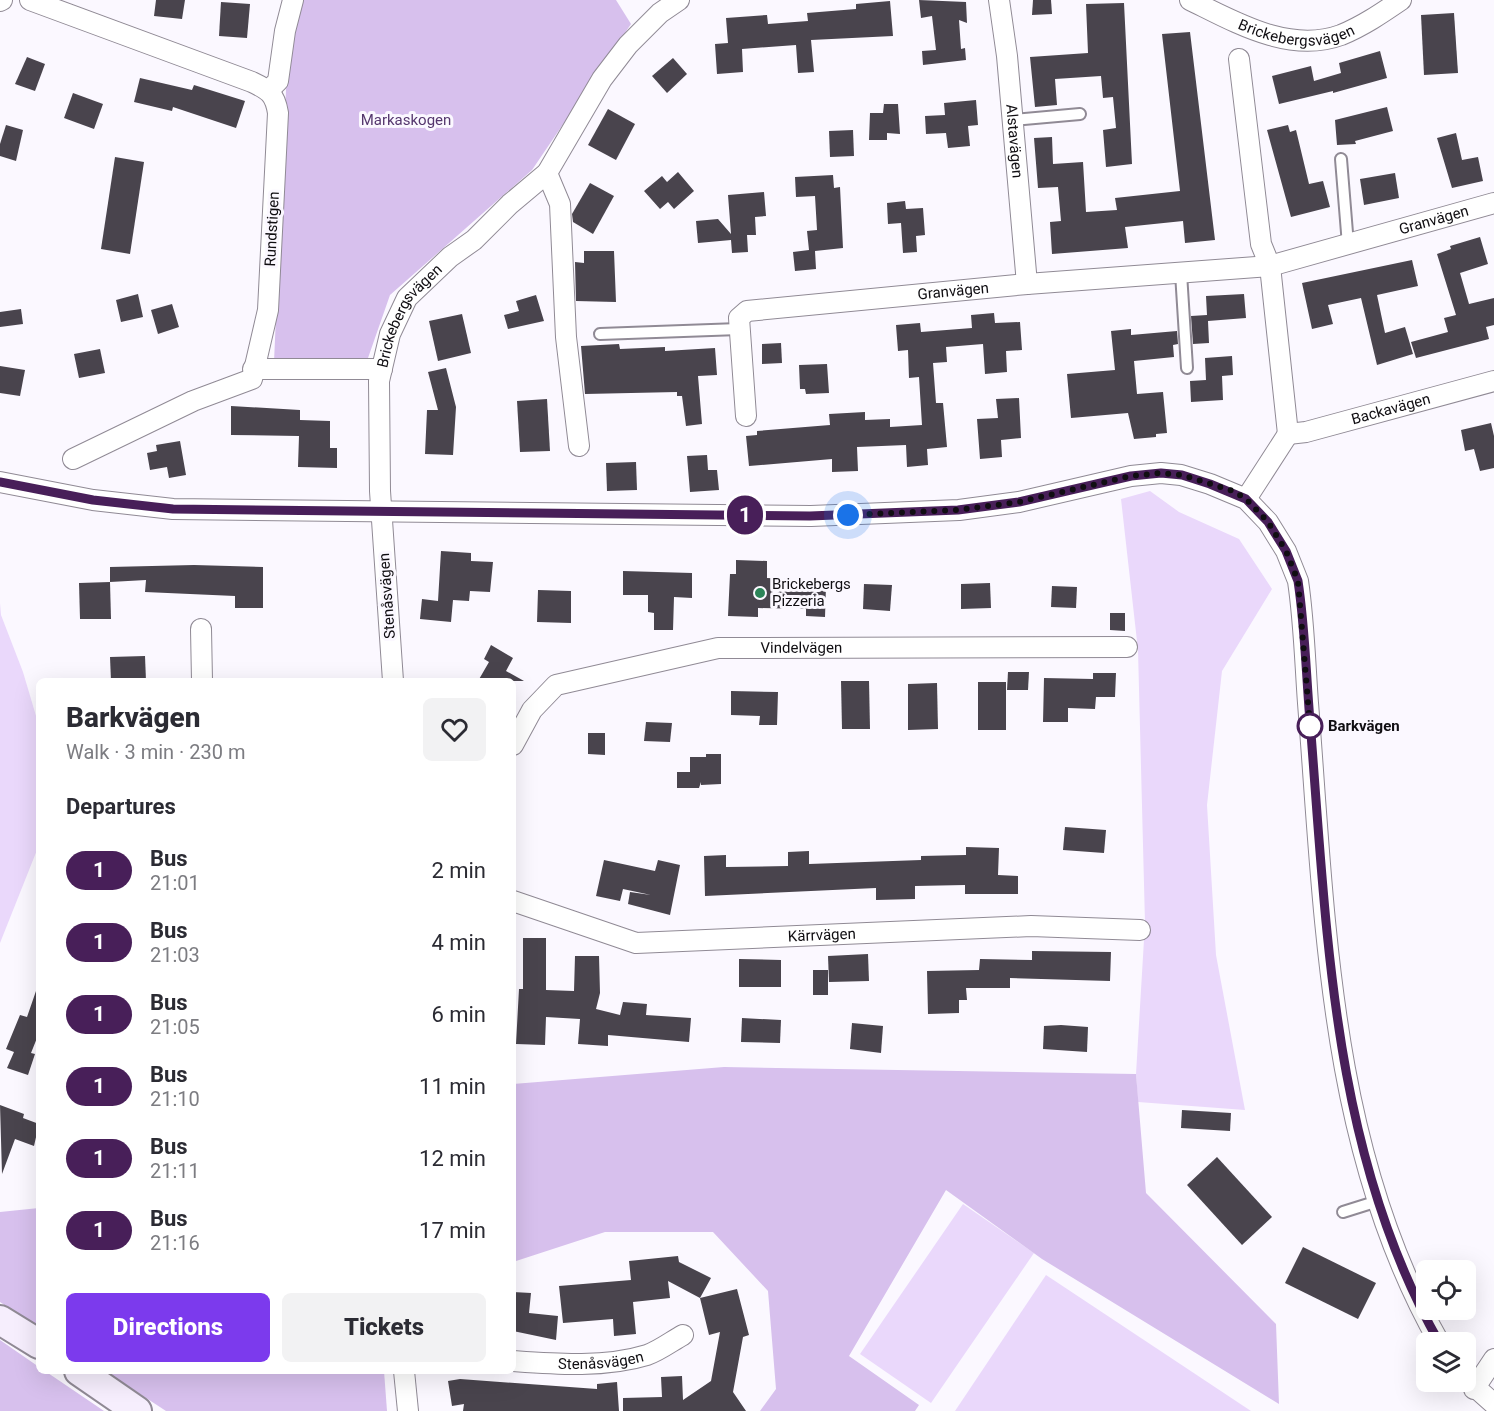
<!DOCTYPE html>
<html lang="en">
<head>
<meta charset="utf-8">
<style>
  :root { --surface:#fff; --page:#f2f2f3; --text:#2b2b33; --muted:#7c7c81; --accent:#7c3aed }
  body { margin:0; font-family:Roboto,sans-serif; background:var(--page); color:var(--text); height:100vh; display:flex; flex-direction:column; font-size:22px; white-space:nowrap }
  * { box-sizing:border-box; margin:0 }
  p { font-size:20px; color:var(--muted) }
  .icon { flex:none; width:33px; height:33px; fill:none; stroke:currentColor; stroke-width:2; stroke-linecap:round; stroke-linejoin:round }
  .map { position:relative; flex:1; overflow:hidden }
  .panel { position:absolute; left:36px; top:678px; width:480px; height:696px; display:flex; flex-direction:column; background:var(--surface); border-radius:9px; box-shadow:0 6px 24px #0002 }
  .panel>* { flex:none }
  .badge { padding:0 12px; border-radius:20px; font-size:21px; line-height:39px }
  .controls { position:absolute; left:1416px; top:1260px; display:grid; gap:12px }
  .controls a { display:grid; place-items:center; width:60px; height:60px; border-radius:9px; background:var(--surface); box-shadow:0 6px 24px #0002; font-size:30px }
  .you { position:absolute; width:30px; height:30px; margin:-15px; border:4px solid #fff; border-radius:50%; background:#1a73e8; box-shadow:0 0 0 9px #1a73e833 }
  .map>.badge { position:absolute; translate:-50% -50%; box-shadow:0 0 0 3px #fff }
  h2 { padding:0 30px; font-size:22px; line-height:54px }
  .round { display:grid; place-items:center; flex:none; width:63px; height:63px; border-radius:9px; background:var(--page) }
  .overview { display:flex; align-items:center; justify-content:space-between; height:102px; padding:0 30px }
  h1 { font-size:28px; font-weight:800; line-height:45px }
  .action { display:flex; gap:12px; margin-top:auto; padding:12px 30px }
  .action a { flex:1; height:69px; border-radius:9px; background:var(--accent); color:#fff; font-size:24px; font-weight:800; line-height:69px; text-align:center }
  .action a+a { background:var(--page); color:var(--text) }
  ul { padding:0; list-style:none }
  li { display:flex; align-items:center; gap:18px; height:72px; padding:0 30px }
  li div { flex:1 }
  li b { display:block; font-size:22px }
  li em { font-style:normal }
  li .badge { min-width:66px; font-weight:700; text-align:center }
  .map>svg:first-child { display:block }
</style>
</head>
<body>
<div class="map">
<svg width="1494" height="1411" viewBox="0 0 1494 1411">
  <rect width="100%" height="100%" fill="#fbf8ff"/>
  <g fill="#ead8fb">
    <path d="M 1150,491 L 1179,512 L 1239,539 L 1272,589 L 1222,671 L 1207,805 L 1216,955 L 1245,1110 L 1138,1102 L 1136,1074 L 1145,923 L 1138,650 L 1121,499 Z"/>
    <path d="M 0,603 L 1,615 L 23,672 L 39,726 L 39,845 L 0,943 Z"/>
    <path d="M 963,1204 L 1034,1253 L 931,1403 L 860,1354 Z"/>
    <path d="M 1046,1275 L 1251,1411 L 955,1411 Z"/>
  </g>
  <g fill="#d7c0ed">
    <path d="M 290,0 L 616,0 L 631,24 L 532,170 L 390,295 L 368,358 L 274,362 Z"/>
    <path d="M 724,1067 L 1136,1074 L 1146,1193 L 1276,1324 L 1279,1404 L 1042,1259 L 946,1190 L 849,1356 L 919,1405 L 915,1411 L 760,1411 L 776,1389 L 768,1291 L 713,1232 L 605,1232 L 513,1262 L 513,1084 Z"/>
    <path d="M 39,1208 L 39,1328 L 0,1302 L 0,1212 Z"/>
    <path d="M 0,1340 L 39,1367 L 39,1371 L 45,1371 L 104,1411 L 0,1411 Z"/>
    <path d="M 105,1371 L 384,1371 L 387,1411 L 166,1411 Z"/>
  </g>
  <g fill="#49444d">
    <path d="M 156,0 L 185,0 L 182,19 L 154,16 Z"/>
    <path d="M 919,0 L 966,2 L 967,23 L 959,20 L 961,49 L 965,48 L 966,60 L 923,65 L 922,51 L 936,50 L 932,16 L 921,18 Z"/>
    <path d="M 1033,0 L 1051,0 L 1052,14 L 1032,15 Z"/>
    <path d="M 890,1 L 893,36 L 811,40 L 814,72 L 798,73 L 796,45 L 742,49 L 743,72 L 717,74 L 715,44 L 728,43 L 726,18 L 767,15 L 768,24 L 808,21 L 807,13 L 856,9 L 856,4 Z"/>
    <path d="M 221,2 L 250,4 L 247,38 L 219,36 Z"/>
    <path d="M 1124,3 L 1132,164 L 1106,167 L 1103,130 L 1116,128 L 1113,97 L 1103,98 L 1101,76 L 1055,79 L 1057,105 L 1035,107 L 1030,57 L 1088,53 L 1086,4 Z"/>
    <path d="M 1454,13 L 1458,73 L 1424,75 L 1421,15 Z"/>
    <path d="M 1190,32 L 1215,240 L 1185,243 L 1183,221 L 1125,227 L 1128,248 L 1052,254 L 1050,222 L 1061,221 L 1058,187 L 1038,188 L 1034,138 L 1052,137 L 1053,164 L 1083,162 L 1086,212 L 1117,210 L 1115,198 L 1180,191 L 1162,34 Z"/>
    <path d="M 1380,51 L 1387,78 L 1333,93 L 1333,91 L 1279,104 L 1272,76 L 1311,66 L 1314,81 L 1341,73 L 1339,63 Z"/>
    <path d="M 27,57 L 45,64 L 35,91 L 15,84 Z"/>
    <path d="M 673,58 L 687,74 L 667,93 L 652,76 Z"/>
    <path d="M 140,78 L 192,90 L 194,85 L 245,101 L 236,128 L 173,107 L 172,111 L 134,102 Z"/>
    <path d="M 73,93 L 103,104 L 94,129 L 64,118 Z"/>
    <path d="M 976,100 L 978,125 L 968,126 L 970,146 L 948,148 L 946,133 L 926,134 L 925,116 L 945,115 L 944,103 Z"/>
    <path d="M 884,104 L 898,104 L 900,134 L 887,133 L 887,140 L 869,140 L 870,113 L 883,113 Z"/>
    <path d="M 1387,107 L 1393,131 L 1355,141 L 1356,144 L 1337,145 L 1335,120 Z"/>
    <path d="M 608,109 L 635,124 L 616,160 L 588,145 Z"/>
    <path d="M 6,125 L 23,130 L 16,161 L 0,156 L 0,144 Z"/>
    <path d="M 1288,125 L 1290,132 L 1296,130 L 1309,184 L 1323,181 L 1330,207 L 1291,217 L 1267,130 Z"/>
    <path d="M 853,130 L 854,156 L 830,157 L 829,131 Z"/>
    <path d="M 1456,133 L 1462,160 L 1478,157 L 1483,181 L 1452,188 L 1437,138 Z"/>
    <path d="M 115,157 L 144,162 L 130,254 L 101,249 Z"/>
    <path d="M 678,172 L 694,191 L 674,209 L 668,202 L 660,209 L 644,191 L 662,176 L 667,182 Z"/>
    <path d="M 1395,173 L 1399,198 L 1364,205 L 1360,179 Z"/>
    <path d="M 833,175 L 834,188 L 840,187 L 843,248 L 815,251 L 816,269 L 795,271 L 793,252 L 809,250 L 807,231 L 817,230 L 815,196 L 796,197 L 795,177 Z"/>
    <path d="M 590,183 L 614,196 L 593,234 L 573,222 L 572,214 Z"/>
    <path d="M 764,192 L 766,216 L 755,217 L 756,235 L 747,235 L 748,252 L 732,253 L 731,240 L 698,243 L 696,221 L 718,219 L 731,234 L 728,195 Z"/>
    <path d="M 905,201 L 906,209 L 923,208 L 925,235 L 916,236 L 917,252 L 903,253 L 901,223 L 888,224 L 887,203 Z"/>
    <path d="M 1480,237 L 1488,264 L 1460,273 L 1469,304 L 1494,298 L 1494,325 L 1486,327 L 1489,339 L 1416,358 L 1411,342 L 1448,332 L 1444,318 L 1456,315 L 1437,254 L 1451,249 L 1450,246 Z"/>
    <path d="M 584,251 L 614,251 L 616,302 L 576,301 L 575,262 L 584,263 Z"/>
    <path d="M 1412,260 L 1418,286 L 1377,295 L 1385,333 L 1405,327 L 1413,354 L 1377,365 L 1361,298 L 1328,305 L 1333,324 L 1312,329 L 1302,283 Z"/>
    <path d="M 138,294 L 143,317 L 121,322 L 116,300 Z"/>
    <path d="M 1244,294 L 1246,318 L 1208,321 L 1209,343 L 1193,344 L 1191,316 L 1207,315 L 1206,296 Z"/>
    <path d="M 536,295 L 544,321 L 508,329 L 504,315 L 519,311 L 516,301 Z"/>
    <path d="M 172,304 L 179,327 L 158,334 L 151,310 Z"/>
    <path d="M 21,309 L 23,324 L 0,327 L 0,312 Z"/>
    <path d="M 994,313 L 995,323 L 1020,322 L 1022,350 L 1006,351 L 1007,372 L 985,374 L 983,344 L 946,347 L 947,362 L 933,363 L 936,403 L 943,403 L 947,447 L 927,449 L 928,465 L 907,467 L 906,445 L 857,447 L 858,471 L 832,472 L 832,459 L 749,466 L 746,436 L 757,435 L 757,431 L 830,425 L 829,414 L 865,412 L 865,420 L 890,419 L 890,427 L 922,425 L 919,377 L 909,378 L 908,350 L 898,351 L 896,325 L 920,323 L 921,332 L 972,328 L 971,315 Z"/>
    <path d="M 462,314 L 471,353 L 438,361 L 429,321 Z"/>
    <path d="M 1131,329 L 1131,335 L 1177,331 L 1178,344 L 1173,345 L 1174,357 L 1134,361 L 1137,394 L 1163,392 L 1167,433 L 1156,434 L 1156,437 L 1134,439 L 1128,413 L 1071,418 L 1067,374 L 1115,370 L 1111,331 Z"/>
    <path d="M 781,343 L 782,363 L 762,364 L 762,344 Z"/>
    <path d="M 619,344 L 620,349 L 665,347 L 665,351 L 715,348 L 717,375 L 698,376 L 702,424 L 686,426 L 682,396 L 677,396 L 677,392 L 585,394 L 581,346 Z"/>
    <path d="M 100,349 L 105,373 L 79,378 L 74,354 Z"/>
    <path d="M 1232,356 L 1233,375 L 1222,376 L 1223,400 L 1191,402 L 1190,381 L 1206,380 L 1205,358 Z"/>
    <path d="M 827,364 L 829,393 L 806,394 L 805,389 L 800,389 L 799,365 Z"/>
    <path d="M 0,366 L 25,370 L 20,396 L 0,393 Z"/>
    <path d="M 446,368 L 456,407 L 453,455 L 425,454 L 427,410 L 438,410 L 428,372 Z"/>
    <path d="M 1019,398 L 1021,438 L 1001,440 L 1002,457 L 980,459 L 977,419 L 998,418 L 996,399 Z"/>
    <path d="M 547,399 L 550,451 L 520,452 L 517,401 Z"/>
    <path d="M 231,406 L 300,410 L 300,420 L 330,421 L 330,448 L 337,448 L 337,468 L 298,467 L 299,436 L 231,435 Z"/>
    <path d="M 1491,423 L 1494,436 L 1494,468 L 1480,471 L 1474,449 L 1465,451 L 1461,430 Z"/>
    <path d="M 180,441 L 186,475 L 169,478 L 167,467 L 150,470 L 147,453 L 157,451 L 156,445 Z"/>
    <path d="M 707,455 L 708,470 L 717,470 L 719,490 L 690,492 L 687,456 Z"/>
    <path d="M 636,462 L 637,490 L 607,491 L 606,463 Z"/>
    <path d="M 441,551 L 471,553 L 471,561 L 493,562 L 490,592 L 470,591 L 469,601 L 453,600 L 451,622 L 420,619 L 422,599 L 438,601 Z"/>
    <path d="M 736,560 L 767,561 L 767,578 L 792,579 L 791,585 L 826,586 L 825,617 L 806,616 L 806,609 L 758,608 L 758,617 L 728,616 L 730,574 L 736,574 Z"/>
    <path d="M 194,565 L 263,567 L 263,608 L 235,608 L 235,596 L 145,592 L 146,580 L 110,582 L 110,567 Z"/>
    <path d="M 623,571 L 692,573 L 692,598 L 674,597 L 673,630 L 654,630 L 654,613 L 648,612 L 648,595 L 623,595 Z"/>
    <path d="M 110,582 L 111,619 L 80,619 L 79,583 Z"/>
    <path d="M 990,583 L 991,608 L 961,609 L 961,584 Z"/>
    <path d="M 864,584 L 892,585 L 890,611 L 863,609 Z"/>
    <path d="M 1052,586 L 1077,587 L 1076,608 L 1051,607 Z"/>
    <path d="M 538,590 L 571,591 L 571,623 L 537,622 Z"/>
    <path d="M 1110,613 L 1125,613 L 1125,631 L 1110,630 Z"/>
    <path d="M 491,645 L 513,658 L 506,671 L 524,681 L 478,681 L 489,662 L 484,659 Z"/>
    <path d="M 145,656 L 146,681 L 111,681 L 110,657 Z"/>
    <path d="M 1008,672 L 1029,672 L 1028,690 L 1007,690 Z"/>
    <path d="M 1093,673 L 1116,673 L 1115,697 L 1096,697 L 1095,709 L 1068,708 L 1068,722 L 1043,722 L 1044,678 L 1093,679 Z"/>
    <path d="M 841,681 L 869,681 L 870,729 L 842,729 Z"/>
    <rect x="978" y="682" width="28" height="48"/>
    <path d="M 937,683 L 938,729 L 908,730 L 908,684 Z"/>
    <path d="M 731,691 L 778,692 L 777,725 L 759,725 L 760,716 L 731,715 Z"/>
    <path d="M 646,722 L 672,723 L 670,742 L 644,741 Z"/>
    <path d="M 588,733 L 605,733 L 605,755 L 588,754 Z"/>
    <path d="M 706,754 L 721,754 L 721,784 L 701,785 L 701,782 L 699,788 L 677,788 L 677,772 L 690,772 L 690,757 L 706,757 Z"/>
    <path d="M 1065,827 L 1106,830 L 1104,853 L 1063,850 Z"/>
    <path d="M 966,847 L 999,848 L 998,875 L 1018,876 L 1018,894 L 965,894 L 965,885 L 915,886 L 915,899 L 876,900 L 876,888 L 705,896 L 704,856 L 726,855 L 726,867 L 788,866 L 788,852 L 809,851 L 809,864 L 921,860 L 921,856 L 966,855 Z"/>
    <path d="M 604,860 L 655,871 L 658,860 L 680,865 L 670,915 L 628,904 L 630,892 L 651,895 L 623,889 L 620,901 L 596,896 Z"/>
    <path d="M 523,938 L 546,938 L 546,990 L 574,991 L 575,956 L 599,956 L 600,993 L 596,1009 L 620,1015 L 623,1002 L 647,1004 L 646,1015 L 691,1018 L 689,1042 L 608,1035 L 608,1046 L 578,1044 L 580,1019 L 546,1017 L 545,1045 L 516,1044 L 519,989 L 523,989 Z"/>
    <path d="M 1032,951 L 1111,952 L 1110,981 L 1010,978 L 1010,988 L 966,988 L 967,1000 L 959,1000 L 959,1013 L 928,1014 L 927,971 L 979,970 L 980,959 L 1032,960 Z"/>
    <path d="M 868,954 L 869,981 L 829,982 L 828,956 Z"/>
    <path d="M 739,959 L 781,960 L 781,987 L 739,987 Z"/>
    <rect x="813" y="970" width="15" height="25"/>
    <path d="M 36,991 L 39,991 L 39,1033 L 31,1053 L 35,1054 L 28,1075 L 7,1068 L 14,1052 L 6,1049 L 20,1015 L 27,1017 Z"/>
    <path d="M 742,1018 L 781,1020 L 780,1043 L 741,1042 Z"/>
    <path d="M 852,1023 L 883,1026 L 881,1053 L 850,1049 Z"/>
    <path d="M 1061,1025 L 1088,1027 L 1087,1052 L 1043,1049 L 1044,1026 Z"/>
    <path d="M 0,1105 L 24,1114 L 23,1118 L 39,1124 L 34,1146 L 15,1139 L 2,1174 Z"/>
    <path d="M 1182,1110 L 1231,1113 L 1230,1131 L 1181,1128 Z"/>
    <path d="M 1217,1157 L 1272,1217 L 1242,1245 L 1187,1185 Z"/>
    <path d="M 1303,1247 L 1376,1283 L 1358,1319 L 1285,1283 Z"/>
    <path d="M 678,1256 L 679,1262 L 711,1278 L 700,1298 L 668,1281 L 670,1298 L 633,1302 L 636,1334 L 614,1336 L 613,1319 L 563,1323 L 559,1286 L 631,1280 L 629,1261 Z"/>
    <path d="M 737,1289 L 749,1335 L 743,1337 L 733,1392 L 746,1411 L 623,1411 L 623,1398 L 662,1397 L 661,1377 L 682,1376 L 683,1400 L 711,1381 L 720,1332 L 709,1335 L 700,1298 Z"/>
    <path d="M 513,1292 L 531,1293 L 529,1313 L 558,1316 L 556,1340 L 513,1331 Z"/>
    <path d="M 460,1379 L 597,1389 L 597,1384 L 617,1382 L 619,1411 L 463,1411 L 464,1404 L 452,1406 L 448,1381 Z"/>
  </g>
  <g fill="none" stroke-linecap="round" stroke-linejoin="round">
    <g stroke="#908a95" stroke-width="14">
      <g id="lane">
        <path d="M 1013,120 L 1080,114"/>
        <path d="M 1341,159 L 1348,245"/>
        <path d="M 1181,273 L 1187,368"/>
        <path d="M 600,334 L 739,329"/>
        <path d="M 1343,1212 L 1378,1201"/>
      </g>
    </g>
    <g stroke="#908a95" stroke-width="22">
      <g id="street">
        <path d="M 30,0 L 252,82 C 269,90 275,94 278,113 L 268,310 L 252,379 L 193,401 L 73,459"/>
        <path id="s1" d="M 999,0 L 1007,56 L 1027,284"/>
        <path id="s2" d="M 1190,0 C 1235,22 1289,54 1341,35 C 1363,26 1382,13 1401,0"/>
        <path d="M 0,1 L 2,0"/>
        <path d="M 1239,59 L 1261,244 L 1270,266 L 1288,434"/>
        <path d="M 269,90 L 278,81 L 285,31 L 293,0"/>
        <path d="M 547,173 L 560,204 L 566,337 L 579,446"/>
        <path d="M 253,369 L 382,369"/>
        <path id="s3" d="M 746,416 L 739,318 L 747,311 L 1027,284 L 1270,266 L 1494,203"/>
        <path id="s4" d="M 1288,434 L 1306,432 L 1494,381"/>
        <path d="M 0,482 L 93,500 L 173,509 L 811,516 L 959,510 L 1019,502 L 1131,476 L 1161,473 L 1181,475 L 1210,484 L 1246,499 L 1268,522 L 1286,551 L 1298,581 C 1304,621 1305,662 1308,703 C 1325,919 1329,1149 1439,1342"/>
        <path d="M 1246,499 L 1288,434"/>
        <path d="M 201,629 L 202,681"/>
        <path id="s5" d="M 393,681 L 380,491 L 379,381 L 390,334 L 407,298 L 450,257 L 474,240 L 510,204 L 547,173 L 602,79 L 628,45 L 660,13 L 679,0"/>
        <path id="s6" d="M 513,745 L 532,710 L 556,685 L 718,648 L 1127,647"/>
        <path id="s7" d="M 513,901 L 636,943 L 1031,926 L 1140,930"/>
        <path id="s8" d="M 513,1361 C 555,1364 605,1368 647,1355 C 659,1351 672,1341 683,1335"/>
        <path d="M 404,1371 L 408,1411"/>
        <path d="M 1466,1379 L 1494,1404"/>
        <path d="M 1474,1389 L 1494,1359"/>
      </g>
    </g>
    <g stroke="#908a95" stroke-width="32">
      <g id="secondary">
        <path d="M 0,1320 L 39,1344"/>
        <path d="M 79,1371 L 137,1411"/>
      </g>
    </g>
    <use href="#lane" stroke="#fff" stroke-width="10"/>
    <use href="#street" stroke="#fff" stroke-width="20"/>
    <use href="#secondary" stroke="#f6eefd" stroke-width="28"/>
  </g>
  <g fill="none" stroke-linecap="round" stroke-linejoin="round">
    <g stroke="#fff" stroke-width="14">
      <path id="line" d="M 0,482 L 93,500 L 173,509 L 810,516 L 958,510 L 1019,502 L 1131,476 L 1161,473 L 1182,475 L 1210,484 L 1246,499 L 1268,522 L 1286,551 L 1298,581 C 1305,627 1306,674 1310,721 C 1327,932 1332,1154 1439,1342"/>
    </g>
    <use href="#line" stroke="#481f59" stroke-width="9"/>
    <path stroke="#100e12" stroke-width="6" stroke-dasharray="0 10.8" d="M 848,515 L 958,510 L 1019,502 L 1131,476 L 1161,473 L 1182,475 L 1233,491 L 1246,499 L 1268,522 L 1286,551 L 1298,581 L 1310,726"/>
  </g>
  <circle fill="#2c8458" stroke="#fbf8ff" stroke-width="2" cx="760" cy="593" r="6"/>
  <circle fill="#fff" stroke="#481f59" stroke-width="3" cx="1310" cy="726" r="12"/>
  <g text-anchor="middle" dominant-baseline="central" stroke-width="6" stroke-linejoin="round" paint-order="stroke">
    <g font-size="15" fill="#100e12" stroke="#fbf8ff">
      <text stroke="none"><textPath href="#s2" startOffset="114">Brickebergsvägen</textPath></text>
      <text stroke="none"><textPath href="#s1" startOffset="142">Alstavägen</textPath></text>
      <text stroke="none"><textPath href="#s3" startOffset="804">Granvägen</textPath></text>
      <text transform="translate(272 229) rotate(-87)">Rundstigen</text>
      <text stroke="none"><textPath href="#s3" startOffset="316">Granvägen</textPath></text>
      <text stroke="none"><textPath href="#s5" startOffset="374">Brickebergsvägen</textPath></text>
      <text stroke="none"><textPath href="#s4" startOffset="106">Backavägen</textPath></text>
      <text transform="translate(387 596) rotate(-94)">Stenåsvägen</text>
      <text stroke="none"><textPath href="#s6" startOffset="324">Vindelvägen</textPath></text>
      <text stroke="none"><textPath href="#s7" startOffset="316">Kärrvägen</textPath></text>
      <text stroke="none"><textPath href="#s8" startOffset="88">Stenåsvägen</textPath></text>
    </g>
    <g font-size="15" fill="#55376e" stroke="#fbf8ff">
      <text x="406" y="120">Markaskogen</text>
    </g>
    <g font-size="15" fill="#100e12" stroke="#fbf8ff" text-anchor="start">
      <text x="772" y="584">Brickebergs<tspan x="772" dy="17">Pizzeria</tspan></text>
    </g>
    <g font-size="15" font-weight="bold" fill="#100e12" stroke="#fbf8ff" text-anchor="start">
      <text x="1328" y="726">Barkvägen</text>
    </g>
  </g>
</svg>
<div class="controls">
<a><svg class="icon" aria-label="locate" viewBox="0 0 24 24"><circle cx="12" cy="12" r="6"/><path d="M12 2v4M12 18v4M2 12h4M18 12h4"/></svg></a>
<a><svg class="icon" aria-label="layers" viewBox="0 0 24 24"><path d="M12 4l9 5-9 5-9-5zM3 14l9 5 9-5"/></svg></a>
</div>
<div class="you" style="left:848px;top:515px"></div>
<b class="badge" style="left:745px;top:515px;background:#481f59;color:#fff">1</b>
<section class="panel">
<div class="overview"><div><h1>Barkvägen</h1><p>Walk · 3 min · 230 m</p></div><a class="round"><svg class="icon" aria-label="heart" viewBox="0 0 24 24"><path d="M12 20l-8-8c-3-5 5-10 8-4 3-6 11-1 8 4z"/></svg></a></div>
<h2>Departures</h2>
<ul>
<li><span class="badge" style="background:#481f59;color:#fff">1</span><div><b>Bus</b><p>21:01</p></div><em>2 min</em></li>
<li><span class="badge" style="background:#481f59;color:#fff">1</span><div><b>Bus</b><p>21:03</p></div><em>4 min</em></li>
<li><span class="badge" style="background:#481f59;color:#fff">1</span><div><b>Bus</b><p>21:05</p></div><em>6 min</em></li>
<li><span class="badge" style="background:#481f59;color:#fff">1</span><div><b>Bus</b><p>21:10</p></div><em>11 min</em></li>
<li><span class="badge" style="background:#481f59;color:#fff">1</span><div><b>Bus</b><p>21:11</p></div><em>12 min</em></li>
<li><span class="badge" style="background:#481f59;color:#fff">1</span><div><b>Bus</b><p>21:16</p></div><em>17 min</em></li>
</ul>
<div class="action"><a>Directions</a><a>Tickets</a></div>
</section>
</div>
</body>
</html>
